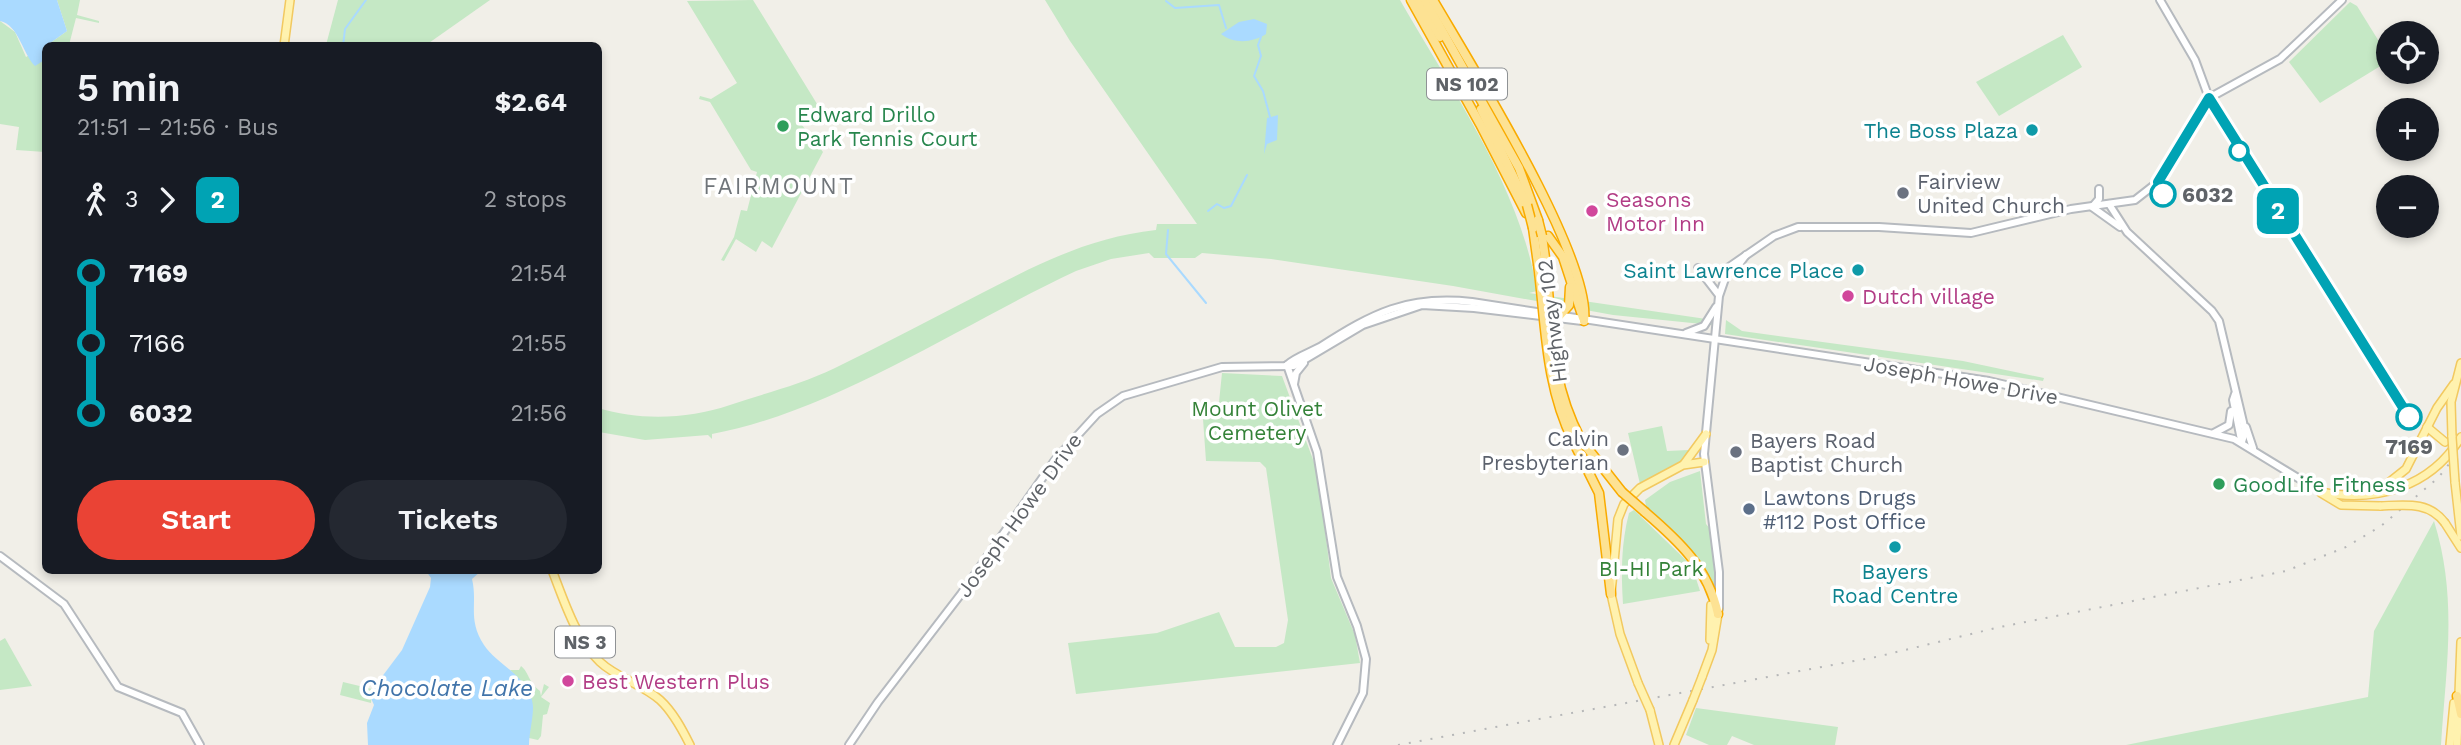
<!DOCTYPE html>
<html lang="en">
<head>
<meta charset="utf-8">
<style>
  :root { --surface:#171b24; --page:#242831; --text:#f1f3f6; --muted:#9ea1a6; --accent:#ea4335 }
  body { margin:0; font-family:"Work Sans",sans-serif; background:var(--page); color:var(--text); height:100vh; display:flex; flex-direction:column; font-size:26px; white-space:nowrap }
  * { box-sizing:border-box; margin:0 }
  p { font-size:23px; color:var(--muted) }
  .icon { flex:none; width:38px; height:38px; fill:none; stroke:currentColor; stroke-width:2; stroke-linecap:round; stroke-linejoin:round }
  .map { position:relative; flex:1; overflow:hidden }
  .side { position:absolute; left:42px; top:42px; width:560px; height:532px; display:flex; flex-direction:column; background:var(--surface); border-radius:10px; box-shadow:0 4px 10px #0003 }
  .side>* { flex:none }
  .badge { padding:0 14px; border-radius:10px; font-size:24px; line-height:46px }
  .fabs { position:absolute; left:2376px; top:21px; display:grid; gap:14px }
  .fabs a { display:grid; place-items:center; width:63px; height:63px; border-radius:50%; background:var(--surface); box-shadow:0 4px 10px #0003; font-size:35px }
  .map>.badge { position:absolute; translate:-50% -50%; box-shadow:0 0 0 4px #fff }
  .legs { display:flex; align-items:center; gap:10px; height:77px; padding:0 35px; font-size:23px }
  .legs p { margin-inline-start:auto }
  .headline { display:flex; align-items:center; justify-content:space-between; height:119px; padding:0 35px }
  h1 { font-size:38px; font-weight:600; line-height:52px }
  .action { display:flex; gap:14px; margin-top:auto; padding:14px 35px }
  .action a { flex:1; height:80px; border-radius:42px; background:var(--accent); color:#fff; font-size:28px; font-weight:600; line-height:80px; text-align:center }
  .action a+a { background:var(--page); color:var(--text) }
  ul { padding:0 35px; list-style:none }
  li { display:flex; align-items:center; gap:24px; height:70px; font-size:26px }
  li i { display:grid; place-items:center; width:10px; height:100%; margin:0 9px; background:currentColor }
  li i::after { content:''; width:18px; height:18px; margin:-9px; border:5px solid; border-radius:50%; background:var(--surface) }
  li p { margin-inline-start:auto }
  li:first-child i { background:linear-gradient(#0000 50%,currentColor 0) }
  li:last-child i { background:linear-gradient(currentColor 50%,#0000 0) }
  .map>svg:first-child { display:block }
</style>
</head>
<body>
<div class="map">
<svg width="2461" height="745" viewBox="0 0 2461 745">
  <rect width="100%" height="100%" fill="#f1efe8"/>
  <g fill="#c5e8c5">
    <path d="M 57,0 L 80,0 L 77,15 L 99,21 L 99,23 L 76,18 L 69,45 L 46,46 L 67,31 Z"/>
    <path d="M 338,0 L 490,0 L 426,45 L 326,45 Z"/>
    <path d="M 753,0 L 822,112 L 802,125 L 823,152 L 772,248 L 762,241 L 756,252 L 736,239 L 724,261 L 721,260 L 734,237 L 741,210 L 747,211 L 757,172 L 751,170 L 710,102 L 699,99 L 700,96 L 711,99 L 737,83 L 687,1 Z"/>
    <path d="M 1045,0 L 1400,0 C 1452,91 1520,186 1537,291 L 1529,293 L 1713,320 L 1712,325 L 1613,315 L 1453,286 L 1271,259 L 1202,253 L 1195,258 L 1154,258 L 1149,253 L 1111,259 L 1076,271 C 962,324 835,411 712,434 L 712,439 L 708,435 L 645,440 L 599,432 L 598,408 C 640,421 689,419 730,405 C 765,393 800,385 835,368 C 884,344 933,318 982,293 C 1040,263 1091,237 1156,230 L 1157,224 L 1197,224 L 1070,41 Z"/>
    <path d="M 2350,2 L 2357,6 L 2388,56 L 2387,62 L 2320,103 L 2289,62 Z"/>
    <path d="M 0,21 L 15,32 L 26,57 L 45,46 L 45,152 L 16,150 L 19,127 L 0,124 Z"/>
    <path d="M 2063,35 L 2082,67 L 1999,116 L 1976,82 Z"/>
    <path d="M 1726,320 L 1742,331 L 1963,361 L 2044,378 L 2043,381 L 1725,334 Z"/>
    <path d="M 1222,373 L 1282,376 L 1318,473 L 1331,578 L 1355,635 L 1360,663 L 1076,694 L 1068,643 L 1157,633 L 1219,612 L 1235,647 L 1276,647 L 1284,643 L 1288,620 L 1266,468 L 1260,462 L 1206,461 L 1203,419 L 1215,418 L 1218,412 Z"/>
    <path d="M 1662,426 L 1667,451 L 1689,450 L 1685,459 L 1640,484 L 1628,433 Z"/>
    <path d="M 1700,471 L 1706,524 L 1711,530 L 1716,593 L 1702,564 L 1679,537 L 1646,506 L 1645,500 L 1670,482 Z"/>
    <path d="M 1634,510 L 1692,566 L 1700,591 L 1623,604 C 1621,573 1621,544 1629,513 Z"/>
    <path d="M 2434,521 C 2458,598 2446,667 2441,745 L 2126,745 L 2368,697 L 2374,631 Z"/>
    <path d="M 5,638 L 32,686 L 0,690 L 0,641 Z"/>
    <path d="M 521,666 C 529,672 528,682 540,691 L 541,696 L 544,684 L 549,687 L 541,697 L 550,703 L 547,714 L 543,715 L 541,736 L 538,740 L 529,738 L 523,683 L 510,670 L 519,670 Z"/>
    <path d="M 343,682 L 372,689 L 371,703 L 340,695 Z"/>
    <path d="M 1696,708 L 1838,727 L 1835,745 L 1754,745 L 1732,736 L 1727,745 L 1709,745 L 1686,735 Z"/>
  </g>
  <g fill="#aadaff">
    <path d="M 0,0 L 57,0 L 67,31 L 46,46 L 43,61 L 35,66 C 22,53 19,25 0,21 Z"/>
    <path d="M 1254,19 L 1267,24 L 1266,34 C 1252,43 1234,44 1221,34 L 1239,22 Z"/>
    <path d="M 1278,115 L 1277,140 L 1267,144 L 1264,154 L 1267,118 Z"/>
    <path d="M 426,571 L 481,571 L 472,579 C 478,604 467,619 484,645 C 498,666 532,678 533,707 C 533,720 529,733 529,745 L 368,745 L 367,723 L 374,705 L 369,694 L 402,650 L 430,587 L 431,578 Z"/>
  </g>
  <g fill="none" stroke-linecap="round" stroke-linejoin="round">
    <g stroke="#aadaff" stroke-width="2">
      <path d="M 1166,1 L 1175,8 L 1219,5 L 1226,28"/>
      <path d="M 1261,37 L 1258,45 L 1261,56 L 1254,76 L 1263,91 L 1270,117"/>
      <path d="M 343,46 L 345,29 L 366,0"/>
      <path d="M 1208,211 L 1217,204 L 1224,208 L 1231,206 L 1247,175"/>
      <path d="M 1168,230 L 1166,254 L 1206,303"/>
    </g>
    <g stroke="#b6babf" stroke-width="10">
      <g id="secondary">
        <path d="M 2160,0 L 2195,60 L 2209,98"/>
        <path d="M 2109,204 L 2127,232 L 2212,311 L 2219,321 L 2243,422 L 2245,432 L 2242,442"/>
        <path d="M 2093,206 L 2099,199 L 2099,189"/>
        <path d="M 2092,207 L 2120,227"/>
        <path d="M 1698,268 L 1718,294"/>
        <path d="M 1727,273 L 1734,271 L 1746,255"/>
        <path d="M 1686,333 L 1704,326 L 1716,307"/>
        <path d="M 1287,365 C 1296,357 1309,353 1320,347 C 1373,313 1407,295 1472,302 L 1989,381 L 2234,439 L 2321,492"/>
        <path d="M 1287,365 L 1317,452 L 1337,577 L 1357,626 L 1366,659 L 1363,693 L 1337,745"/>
        <path d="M 1294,384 L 1296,373 L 1304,363"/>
        <path d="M 2235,394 L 2233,400 L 2241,440"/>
        <path d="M 2246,427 L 2253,448"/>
        <path d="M 2214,433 L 2229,425 L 2231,411"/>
        <path d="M 0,556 L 64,604 L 118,687 L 182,713 L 200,745"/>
        <path d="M 1719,609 L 1719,572 L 1704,454 L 1719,296 L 1729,267 L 1774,236 L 1798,227 L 1879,227 L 1971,233 L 2071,209 L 2135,200 L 2158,182 L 2209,98 L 2280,59 L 2342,0"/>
        <path d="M 849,745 L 878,702 L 961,594 L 1055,460 L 1097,414 L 1123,396 L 1222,367 L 1294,366 L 1363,325 L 1422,305 L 1474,308 L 1582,321"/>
      </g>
    </g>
    <g stroke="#f2c960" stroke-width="10">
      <g id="primary">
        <path d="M 284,46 L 290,0"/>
        <path d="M 2427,427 L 2445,442"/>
        <path d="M 2452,437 L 2451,402 L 2461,363"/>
        <path d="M 1684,464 L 1706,434"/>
        <path d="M 2455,482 L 2461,536"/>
        <path d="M 2321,492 C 2376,503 2431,487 2461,437"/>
        <path d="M 2377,492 L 2406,469 L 2437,408 L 2454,384"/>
        <path d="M 2321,493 L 2341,505 L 2381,506"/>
        <path d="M 2445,523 L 2461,548"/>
        <path d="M 552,570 C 564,601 576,639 600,662 C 617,678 642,684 660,700 C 673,712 682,729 690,745"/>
        <path d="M 1710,640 L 1711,605"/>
        <path d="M 1702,677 L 1712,650 L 1718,614"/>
        <path d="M 1638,683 L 1620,634 L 1611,594 L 1618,519 L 1624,504 L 1640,488 L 1683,465 L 1704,462"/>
        <path d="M 1650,710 L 1659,745"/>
        <path d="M 1674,745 L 1693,700"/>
        <path d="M 2450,745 L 2454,703"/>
        <path d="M 2457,745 L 2461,642"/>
      </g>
    </g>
    <g stroke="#f9ab00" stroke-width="11">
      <g id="highway">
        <path d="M 1411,0 L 1480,124 L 1526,213"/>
        <path d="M 1418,0 L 1440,37"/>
        <path d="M 1425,0 L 1519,168 L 1538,220"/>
        <path d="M 1433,0 C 1469,62 1592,258 1584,321"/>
        <path d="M 1481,109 L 1527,205"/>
        <path d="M 1533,228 L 1538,264"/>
        <path d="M 1542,236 L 1546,265"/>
        <path d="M 1548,236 L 1563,257 L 1583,318"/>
        <path d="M 1560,315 L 1569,305 L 1570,287"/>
        <path d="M 1581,440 L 1622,492"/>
        <path d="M 1573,441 L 1599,493 L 1611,594"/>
        <path d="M 1645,512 C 1680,542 1708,568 1718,614"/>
        <path d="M 2457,696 L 2461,714"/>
      </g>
    </g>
    <use href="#secondary" stroke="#fff" stroke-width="6"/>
    <use href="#primary" stroke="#fff2af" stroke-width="7"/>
    <use href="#highway" stroke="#fde293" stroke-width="8"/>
    <path stroke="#b6b7b8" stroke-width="2" stroke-dasharray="2 9" stroke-linecap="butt" d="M 1398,745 L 1876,657 L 2000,627 L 2286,571 L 2346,547 L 2381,526 L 2438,478 L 2461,449"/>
    <g stroke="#f2c960" stroke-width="10" stroke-linecap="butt">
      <g id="primary-bridge">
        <path d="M 2452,437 L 2455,482"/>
        <path d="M 2381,506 C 2405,505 2429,501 2445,523"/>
        <path d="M 1638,683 L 1650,710"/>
        <path d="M 1693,700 L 1702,677"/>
      </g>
    </g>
    <g stroke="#f9ab00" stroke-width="11" stroke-linecap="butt">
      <g id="highway-bridge">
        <path d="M 1527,205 L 1533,228"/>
        <path d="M 1538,220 L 1542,236"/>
        <path d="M 1538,264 C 1546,325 1545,384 1573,441"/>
        <path d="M 1546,265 C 1552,329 1550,382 1581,440"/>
        <path d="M 1622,492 L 1645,512"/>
      </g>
    </g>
    <use href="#primary-bridge" stroke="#fff2af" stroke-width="7"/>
    <use href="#highway-bridge" stroke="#fde293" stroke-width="8"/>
  </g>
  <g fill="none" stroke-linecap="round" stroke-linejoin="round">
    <g stroke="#fff" stroke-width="16">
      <path id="line-1" d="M 2163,194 L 2158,182 L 2209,98 L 2409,417"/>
    </g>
    <use href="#line-1" stroke="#00a3b4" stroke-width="10"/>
  </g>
  <g fill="#2e9e5b" stroke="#fff" stroke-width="2.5">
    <circle cx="783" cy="126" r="7"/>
    <circle cx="2219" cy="484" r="7"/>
  </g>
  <g fill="#0f9aa8" stroke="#fff" stroke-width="2.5">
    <circle cx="2032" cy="130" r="7"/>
    <circle cx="1858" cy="270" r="7"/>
    <circle cx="1895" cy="547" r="7"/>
  </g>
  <g fill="#fff" stroke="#00a3b4" stroke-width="3.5">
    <circle cx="2239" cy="151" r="9"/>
    <circle cx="2163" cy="194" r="12"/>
    <circle cx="2409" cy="417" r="12"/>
  </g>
  <g fill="#6b7280" stroke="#fff" stroke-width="2.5">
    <circle cx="1903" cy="193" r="7"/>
    <circle cx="1623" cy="450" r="7"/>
    <circle cx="1736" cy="452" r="7"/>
  </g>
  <g fill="#d1479c" stroke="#fff" stroke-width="2.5">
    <circle cx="1592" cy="211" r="7"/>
    <circle cx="1848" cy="296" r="7"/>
    <circle cx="568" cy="681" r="7"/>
  </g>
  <circle fill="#5c6f8a" stroke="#fff" stroke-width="2.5" cx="1749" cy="509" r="7"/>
  <g text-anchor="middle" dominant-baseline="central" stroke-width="7" stroke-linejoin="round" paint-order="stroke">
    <g fill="#fff" stroke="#8f9295" stroke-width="2">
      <rect x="1427" y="68.5" width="80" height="31" rx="5"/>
      <rect x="555" y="626.5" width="60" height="31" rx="5"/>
    </g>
    <g font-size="19" font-weight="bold" fill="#5f6368">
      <text x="1467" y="84">NS 102</text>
      <text x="585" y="642">NS 3</text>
    </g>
    <g font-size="21" fill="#27864d" stroke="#fff" text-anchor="start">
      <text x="797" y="114">Edward Drillo<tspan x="797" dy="24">Park Tennis Court</tspan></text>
      <text x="2233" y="484">GoodLife Fitness</text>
    </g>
    <g font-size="21" fill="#0d838f" stroke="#fff" text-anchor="end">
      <text x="2018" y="130">The Boss Plaza</text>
      <text x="1844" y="270">Saint Lawrence Place</text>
      <text x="1895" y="571" text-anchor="middle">Bayers<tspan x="1895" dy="24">Road Centre</tspan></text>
    </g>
    <g font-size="21" fill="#5b616d" stroke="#fff" text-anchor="start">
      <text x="1917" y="181">Fairview<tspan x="1917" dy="24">United Church</tspan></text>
      <text x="1609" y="438" text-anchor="end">Calvin<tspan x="1609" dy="24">Presbyterian</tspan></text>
      <text x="1750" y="440">Bayers Road<tspan x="1750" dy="24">Baptist Church</tspan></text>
    </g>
    <g font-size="21" font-weight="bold" fill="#5f6368" stroke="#fff" text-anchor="start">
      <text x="2182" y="194">6032</text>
      <text x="2409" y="446" text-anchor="middle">7169</text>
    </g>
    <g font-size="21" fill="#b23c85" stroke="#fff" text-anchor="start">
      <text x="1606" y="199">Seasons<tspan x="1606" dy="24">Motor Inn</tspan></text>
      <text x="1862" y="296">Dutch village</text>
      <text x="582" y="681">Best Western Plus</text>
    </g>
    <g font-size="21" fill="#5f6368" stroke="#fff">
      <text transform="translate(1552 321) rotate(-97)">Highway 102</text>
      <text transform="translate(1961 380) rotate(10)">Joseph Howe Drive</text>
      <text transform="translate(1019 515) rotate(-54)">Joseph Howe Drive</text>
    </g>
    <g font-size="21" fill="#348238" stroke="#fff">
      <text x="1257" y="408">Mount Olivet<tspan x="1257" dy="24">Cemetery</tspan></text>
      <text x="1651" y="568">BI-HI Park</text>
    </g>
    <g font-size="21" fill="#4e5e75" stroke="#fff" text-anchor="start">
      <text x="1763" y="497">Lawtons Drugs<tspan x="1763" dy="24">#112 Post Office</tspan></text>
    </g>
    <g font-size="23" letter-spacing="2" fill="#70757a" stroke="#fff">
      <text x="779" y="186">FAIRMOUNT</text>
    </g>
    <g font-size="23" font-style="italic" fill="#4174aa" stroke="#fff">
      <text x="447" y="688">Chocolate Lake</text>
    </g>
  </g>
</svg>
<div class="fabs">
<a><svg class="icon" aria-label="locate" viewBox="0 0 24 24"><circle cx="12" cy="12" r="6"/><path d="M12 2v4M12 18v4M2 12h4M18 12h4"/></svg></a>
<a>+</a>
<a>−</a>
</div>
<b class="badge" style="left:2278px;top:211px;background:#00a3b4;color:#fff">2</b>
<section class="side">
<div class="headline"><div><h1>5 min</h1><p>21:51 – 21:56 · Bus</p></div><b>$2.64</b></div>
<div class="legs"><svg class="icon" aria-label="walk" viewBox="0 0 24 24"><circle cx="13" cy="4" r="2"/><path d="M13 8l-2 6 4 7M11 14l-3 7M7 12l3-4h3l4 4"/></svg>3<svg class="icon" aria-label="forward" viewBox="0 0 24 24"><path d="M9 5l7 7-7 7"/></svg><b class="badge" style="background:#00a3b4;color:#fff">2</b><p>2 stops</p></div>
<ul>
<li><i style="color:#00a3b4"></i><b>7169</b><p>21:54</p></li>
<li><i style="color:#00a3b4"></i><span>7166</span><p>21:55</p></li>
<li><i style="color:#00a3b4"></i><b>6032</b><p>21:56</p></li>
</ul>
<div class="action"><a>Start</a><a>Tickets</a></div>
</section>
</div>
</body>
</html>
